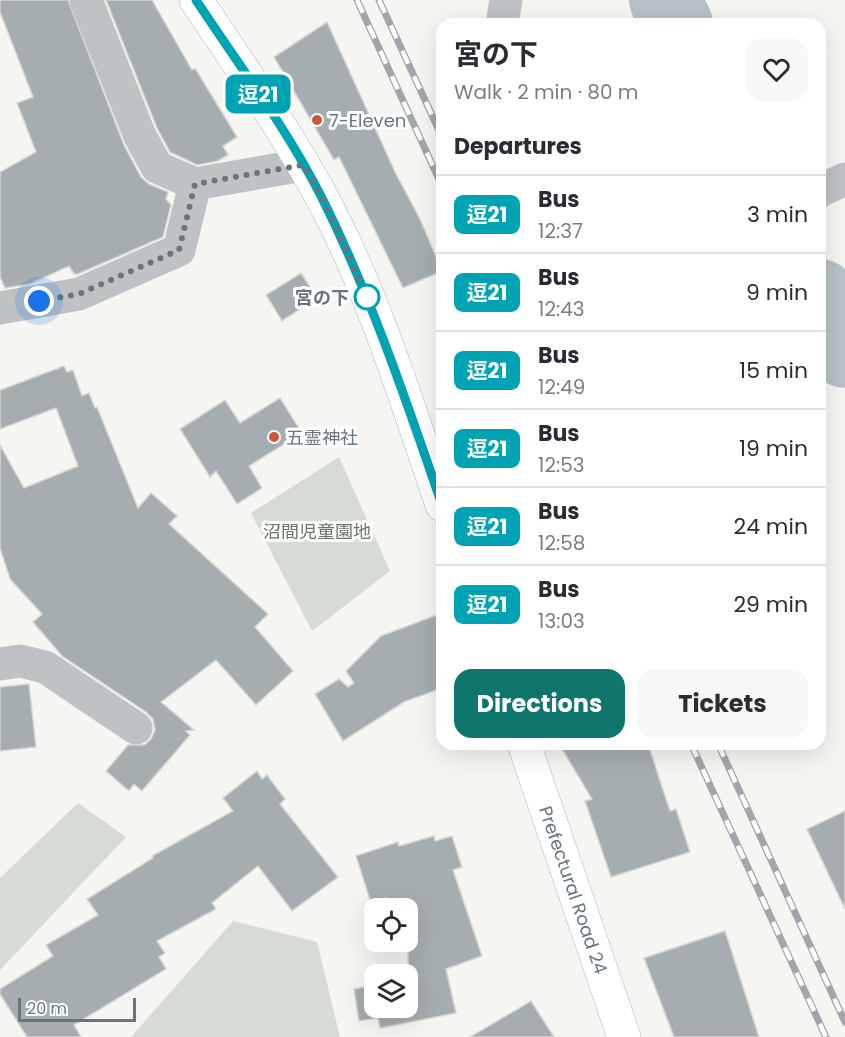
<!DOCTYPE html>
<html lang="en">
<head>
<meta charset="utf-8">
<style>
  :root { --surface:#fff; --page:#f7f7f7; --text:#2b2b33; --muted:#7c7c81; --line:#e1e1e2; --accent:#0f766e }
  body { margin:0; font-family:Poppins,"Noto Sans JP",sans-serif; background:var(--page); color:var(--text); height:100vh; display:flex; flex-direction:column; font-size:22px; white-space:nowrap }
  * { box-sizing:border-box; margin:0 }
  p { font-size:20px; color:var(--muted) }
  .icon { flex:none; width:33px; height:33px; fill:none; stroke:currentColor; stroke-width:2; stroke-linecap:round; stroke-linejoin:round }
  .map { position:relative; flex:1; overflow:hidden }
  .drawer { position:absolute; left:436px; top:18px; width:390px; height:732px; display:flex; flex-direction:column; background:var(--surface); border-radius:18px; box-shadow:0 6px 24px #0002 }
  .drawer>* { flex:none }
  .badge { padding:0 12px; border-radius:9px; font-size:21px; line-height:39px }
  .tools { position:absolute; left:364px; top:898px; display:grid; gap:12px }
  .tools a { display:grid; place-items:center; width:54px; height:54px; border-radius:12px; background:var(--surface); box-shadow:0 6px 24px #0002; font-size:30px }
  .scale { position:absolute; left:18px; bottom:15px; width:118px; box-sizing:border-box; padding-left:6px; border:3px solid #67757f; border-top:0; font-size:16px; line-height:21px; white-space:nowrap; color:#67757f; -webkit-text-stroke:4px #fff; paint-order:stroke }
  .you { position:absolute; width:30px; height:30px; margin:-15px; border:4px solid #fff; border-radius:50%; background:#1a73e8; box-shadow:0 0 0 9px #1a73e833 }
  .map>.badge { position:absolute; translate:-50% -50%; box-shadow:0 0 0 3px #fff }
  h2 { padding:0 18px; font-size:22px; line-height:54px }
  .round { display:grid; place-items:center; flex:none; width:63px; height:63px; border-radius:18px; background:var(--page) }
  .overview { display:flex; align-items:center; justify-content:space-between; height:102px; padding:0 18px }
  h1 { font-size:28px; font-weight:700; line-height:45px }
  .primary-button { display:flex; gap:12px; margin-top:auto; padding:12px 18px }
  .primary-button a { flex:1; height:69px; border-radius:18px; background:var(--accent); color:#fff; font-size:24px; font-weight:700; line-height:69px; text-align:center }
  .primary-button a+a { background:var(--page); color:var(--text) }
  ul { padding:0; list-style:none }
  li { display:flex; align-items:center; gap:18px; height:78px; padding:0 18px; border-top:2px solid var(--line) }
  li div { flex:1 }
  li b { display:block; font-size:22px }
  li em { font-style:normal }
  li .badge { min-width:66px; font-weight:700; text-align:center }
  .map>svg:first-child { display:block }
</style>
</head>
<body>
<div class="map">
<svg width="845" height="1037" viewBox="0 0 845 1037">
  <rect width="100%" height="100%" fill="#f5f5f2"/>
  <g fill="#d6dbd3">
    <path d="M 339,457 L 390,571 L 312,631 L 251,513 Z"/>
    <path d="M 78,803 L 126,837 L 0,970 L 0,878 Z"/>
    <path d="M 233,921 L 317,942 L 340,1037 L 131,1037 Z"/>
  </g>
  <g fill="none" stroke-linecap="round" stroke-linejoin="round">
    <g stroke="#b8c1c5" stroke-width="72">
      <path d="M 665,0 L 677,24"/>
      <path d="M 820,295 L 845,352"/>
    </g>
  </g>
  <g fill="#a6adb1" stroke="#d6d6d4" stroke-width="1.5">
    <path d="M 0,0 L 68,0 L 124,145 L 141,177 L 149,184 L 168,192 L 166,199 L 171,205 L 163,237 L 78,274 L 74,274 L 69,266 L 30,284 L 5,288 L 0,277 L 0,172 L 36,152 L 17,103 L 33,97 L 0,12 Z"/>
    <path d="M 106,0 L 152,0 L 192,70 L 195,68 L 237,137 L 223,146 L 228,155 L 218,161 L 197,165 L 170,152 L 157,128 Z"/>
    <path d="M 327,22 L 396,174 L 420,219 L 442,271 L 403,288 L 339,157 L 334,160 L 274,57 Z"/>
    <path d="M 301,273 L 317,298 L 282,321 L 266,295 Z"/>
    <path d="M 64,366 L 67,372 L 73,370 L 82,396 L 89,393 L 95,408 L 97,407 L 138,508 L 151,493 L 177,516 L 169,524 L 268,614 L 255,627 L 293,671 L 256,705 L 216,660 L 161,702 L 194,730 L 186,731 L 190,735 L 142,791 L 134,784 L 129,791 L 106,771 L 128,745 L 144,745 L 151,739 L 155,730 L 153,719 L 146,712 L 62,656 L 33,622 L 42,614 L 10,579 L 0,548 L 0,445 L 24,488 L 78,466 L 56,408 L 0,429 L 0,390 Z"/>
    <path d="M 280,398 L 302,433 L 249,466 L 262,488 L 237,504 L 216,471 L 210,477 L 180,429 L 225,400 L 240,423 Z"/>
    <path d="M 442,613 L 442,688 L 404,702 L 343,741 L 315,694 L 339,679 L 348,687 L 354,683 L 346,671 L 381,636 Z"/>
    <path d="M 29,684 L 36,747 L 0,751 L 0,687 Z"/>
    <path d="M 559,744 L 648,744 L 670,811 L 676,809 L 690,852 L 611,877 L 585,801 L 592,799 Z"/>
    <path d="M 257,771 L 262,779 L 267,775 L 285,799 L 280,804 L 338,877 L 292,911 L 258,866 L 212,903 L 216,909 L 157,941 L 165,953 L 159,957 L 166,969 L 74,1025 L 81,1037 L 27,1037 L 0,994 L 0,989 L 53,956 L 46,945 L 98,915 L 87,899 L 153,858 L 152,856 L 233,811 L 223,798 Z"/>
    <path d="M 845,811 L 845,909 L 807,829 Z"/>
    <path d="M 434,836 L 435,841 L 452,836 L 462,867 L 453,870 L 482,956 L 446,969 L 456,1013 L 380,1028 L 378,1018 L 359,1021 L 354,989 L 375,985 L 375,1008 L 408,1008 L 408,899 L 388,906 L 386,898 L 371,903 L 356,856 L 398,842 L 399,846 Z"/>
    <path d="M 725,931 L 759,1037 L 674,1037 L 644,958 Z"/>
    <path d="M 531,1001 L 554,1037 L 470,1037 Z"/>
  </g>
  <g fill="none" stroke-linecap="round" stroke-linejoin="round">
    <g stroke="#b2b6b9" stroke-width="34">
      <g id="major">
        <path d="M 196,0 C 238,63 282,125 319,192 C 373,291 406,400 442,505"/>
        <path id="s1" d="M 524,744 L 624,1037"/>
      </g>
    </g>
    <g stroke="#bec2c5" stroke-width="33">
      <path d="M 86,0 L 140,136 L 157,167 L 195,184"/>
      <path d="M 502,24 L 506,0"/>
      <path d="M 820,191 L 845,179"/>
      <path d="M 0,308 L 79,294 L 179,250 L 195,184 L 303,165"/>
      <path d="M 0,664 L 20,661 L 45,667 L 136,728"/>
    </g>
    <use href="#major" stroke="#fff" stroke-width="33"/>
    <g stroke="#a0a6aa" stroke-width="7">
      <g id="rail">
        <path d="M 357,0 L 442,186"/>
        <path d="M 379,0 L 442,137"/>
        <path d="M 691,744 L 826,1037"/>
        <path d="M 718,744 L 845,1022"/>
      </g>
    </g>
    <use href="#rail" stroke="#fff" stroke-width="4.5" stroke-dasharray="14" stroke-linecap="butt"/>
  </g>
  <g fill="none" stroke-linecap="round" stroke-linejoin="round">
    <g stroke="#fff" stroke-width="14">
      <path id="line" d="M 196,0 C 238,64 286,127 321,196 C 371,296 406,400 442,505"/>
    </g>
    <use href="#line" stroke="#00a3b4" stroke-width="9"/>
    <path stroke="#67757f" stroke-width="6" stroke-dasharray="0 10.8" d="M 39,301 L 79,294 L 179,250 L 195,184 L 303,165 L 320,194 L 370,303 L 367,297"/>
  </g>
  <g fill="#ce5638" stroke="#fff" stroke-width="2">
    <circle cx="317" cy="120" r="6"/>
    <circle cx="274" cy="437" r="6"/>
  </g>
  <circle fill="#fff" stroke="#00a3b4" stroke-width="3" cx="367" cy="297" r="12"/>
  <g text-anchor="middle" dominant-baseline="central" stroke-width="6" stroke-linejoin="round" paint-order="stroke">
    <g font-size="18" fill="#67757f" stroke="#fff" text-anchor="start">
      <text x="329" y="120">7-Eleven</text>
      <text x="286" y="437">五霊神社</text>
    </g>
    <g font-size="18" font-weight="bold" fill="#67757f" stroke="#fff" text-anchor="end">
      <text x="349" y="297">宮の下</text>
    </g>
    <g font-size="18" fill="#697765" stroke="#fff">
      <text x="317" y="531">沼間児童園地</text>
    </g>
    <g font-size="18" fill="#67757f" stroke="#fff">
      <text stroke="none"><textPath href="#s1" startOffset="154">Prefectural Road 24</textPath></text>
    </g>
  </g>
</svg>
<div class="tools">
<a><svg class="icon" aria-label="locate" viewBox="0 0 24 24"><circle cx="12" cy="12" r="6"/><path d="M12 2v4M12 18v4M2 12h4M18 12h4"/></svg></a>
<a><svg class="icon" aria-label="layers" viewBox="0 0 24 24"><path d="M12 4l9 5-9 5-9-5zM3 14l9 5 9-5"/></svg></a>
</div>
<div class="scale">20 m</div>
<div class="you" style="left:39px;top:301px"></div>
<b class="badge" style="left:258px;top:94px;background:#00a3b4;color:#fff">逗21</b>
<section class="drawer">
<div class="overview"><div><h1>宮の下</h1><p>Walk · 2 min · 80 m</p></div><a class="round"><svg class="icon" aria-label="heart" viewBox="0 0 24 24"><path d="M12 20l-8-8c-3-5 5-10 8-4 3-6 11-1 8 4z"/></svg></a></div>
<h2>Departures</h2>
<ul>
<li><span class="badge" style="background:#00a3b4;color:#fff">逗21</span><div><b>Bus</b><p>12:37</p></div><em>3 min</em></li>
<li><span class="badge" style="background:#00a3b4;color:#fff">逗21</span><div><b>Bus</b><p>12:43</p></div><em>9 min</em></li>
<li><span class="badge" style="background:#00a3b4;color:#fff">逗21</span><div><b>Bus</b><p>12:49</p></div><em>15 min</em></li>
<li><span class="badge" style="background:#00a3b4;color:#fff">逗21</span><div><b>Bus</b><p>12:53</p></div><em>19 min</em></li>
<li><span class="badge" style="background:#00a3b4;color:#fff">逗21</span><div><b>Bus</b><p>12:58</p></div><em>24 min</em></li>
<li><span class="badge" style="background:#00a3b4;color:#fff">逗21</span><div><b>Bus</b><p>13:03</p></div><em>29 min</em></li>
</ul>
<div class="primary-button"><a>Directions</a><a>Tickets</a></div>
</section>
</div>
</body>
</html>
